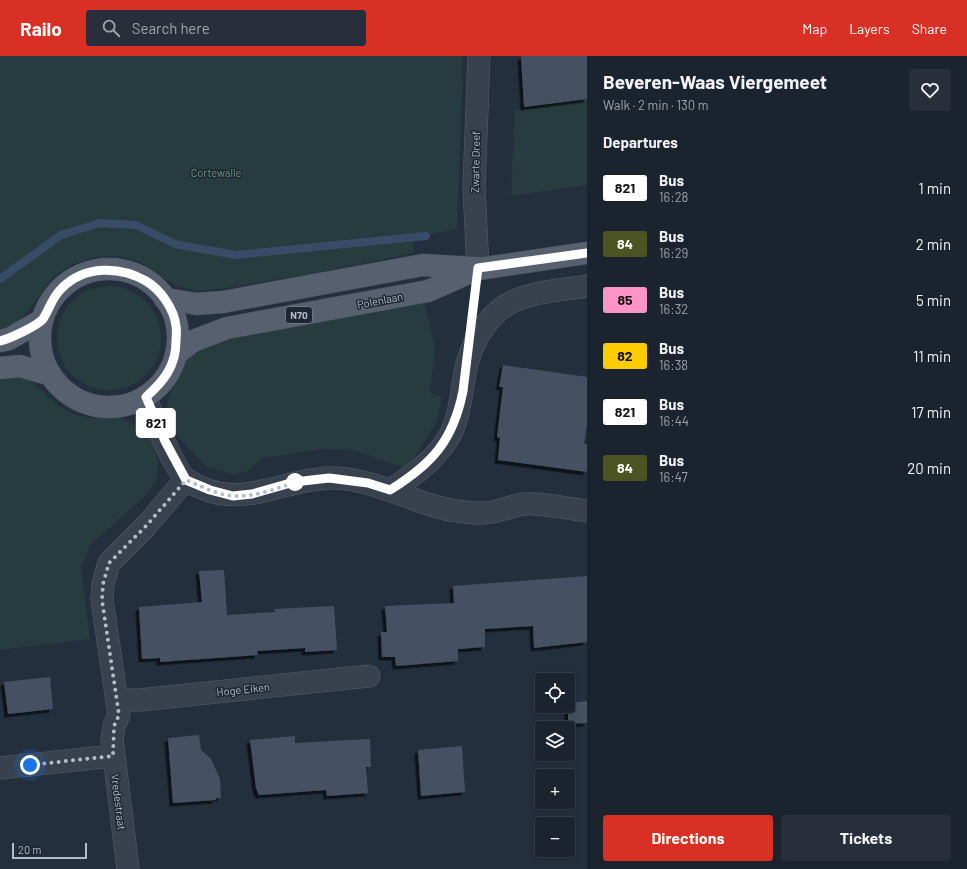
<!DOCTYPE html>
<html lang="en">
<head>
<meta charset="utf-8">
<style>
  :root { --surface:#1b232e; --page:#282f3a; --text:#f1f3f6; --muted:#a0a4aa; --line:#39404a; --accent:#d93025 }
  body { margin:0; font-family:Barlow,sans-serif; background:var(--page); color:var(--text); height:100vh; display:flex; flex-direction:column; font-size:15px; white-space:nowrap }
  * { box-sizing:border-box; margin:0 }
  p { font-size:13px; color:var(--muted) }
  .icon { flex:none; width:22px; height:22px; fill:none; stroke:currentColor; stroke-width:2; stroke-linecap:round; stroke-linejoin:round }
  .map { position:relative; flex:1; overflow:hidden }
  .panel { display:flex; flex-direction:column; background:var(--surface); width:380px }
  .panel>* { flex:none }
  .badge { padding:0 8px; border-radius:3px; font-size:14px; line-height:26px }
  .buttons { position:absolute; left:535px; top:617px; display:grid; gap:8px }
  .buttons a { display:grid; place-items:center; width:40px; height:40px; border-radius:4px; background:var(--surface); box-shadow:0 2px 6px #0003,0 0 0 1px var(--line); font-size:20px }
  .scale { position:absolute; left:12px; bottom:10px; width:75px; box-sizing:border-box; padding-left:4px; border:2px solid #b4bcc9; border-top:0; font-size:11px; line-height:14px; white-space:nowrap; color:#b4bcc9; -webkit-text-stroke:3px #1d2633; paint-order:stroke }
  .you { position:absolute; width:20px; height:20px; margin:-10px; border:3px solid #fff; border-radius:50%; background:#1a73e8; box-shadow:0 0 0 6px #1a73e833 }
  .map>.badge { position:absolute; translate:-50% -50%; box-shadow:0 0 0 2px #fff }
  h2 { padding:0 16px; font-size:15px; line-height:36px }
  .round { display:grid; place-items:center; flex:none; width:42px; height:42px; border-radius:4px; background:var(--page) }
  .head { display:flex; align-items:center; justify-content:space-between; height:68px; padding:0 16px }
  h1 { font-size:19px; font-weight:700; line-height:30px }
  .cta { display:flex; gap:8px; margin-top:auto; padding:8px 16px }
  .cta a { flex:1; height:46px; border-radius:4px; background:var(--accent); color:#fff; font-size:16px; font-weight:700; line-height:46px; text-align:center }
  .cta a+a { background:var(--page); color:var(--text) }
  ul { padding:0; list-style:none }
  li { display:flex; align-items:center; gap:12px; height:56px; padding:0 16px }
  li div { flex:1 }
  li b { display:block; font-size:15px }
  li em { font-style:normal }
  li .badge { min-width:44px; font-weight:700; text-align:center }
  header { display:flex; align-items:center; gap:24px; box-sizing:border-box; height:56px; padding:0 20px; background:var(--accent); color:#fff }
  header strong { font-size:19px }
  nav { display:flex; gap:22px; margin-inline-start:auto; font-size:14px }
  .search { width:280px; height:36px; background:var(--page); display:flex; align-items:center; gap:10px; box-sizing:border-box; padding:0 14px; border-radius:4px; color:var(--muted); font-size:15px }
  main { display:flex; flex:1; min-height:0 }
  .map>svg:first-child { display:block }
</style>
</head>
<body>
<header>
<strong>Railo</strong>
<div class="search"><svg class="icon" aria-label="search" viewBox="0 0 24 24"><circle cx="10" cy="10" r="6"/><path d="M15 15l6 6"/></svg>Search here</div>
<nav><a>Map</a><a>Layers</a><a>Share</a></nav>
</header>
<main>
<div class="map">
<svg width="587" height="813" viewBox="0 0 587 813">
  <defs>
    <filter id="shadow"><feDropShadow dx="-3.5" dy="3.5" stdDeviation="0" flood-color="#0009"/></filter>
  </defs>
  <rect width="100%" height="100%" fill="#242f3e"/>
  <g fill="#263c3f">
    <path d="M 0,0 L 463,0 L 457,173 L 412,182 L 414,197 L 304,219 L 221,233 L 198,235 L 176,230 L 140,206 L 118,200 L 95,201 L 73,208 L 53,221 L 18,268 L 0,276 Z"/>
    <path d="M 587,43 L 587,129 L 511,140 L 515,54 Z"/>
    <circle cx="109" cy="282" r="52"/>
    <path d="M 424,244 L 435,292 L 430,337 L 442,341 L 436,367 L 418,396 L 406,412 L 353,394 L 322,393 L 263,402 L 249,414 L 234,419 L 206,410 L 174,377 L 167,348 L 176,317 L 197,289 Z"/>
    <path d="M 0,319 L 27,322 L 60,351 L 76,359 L 90,362 L 120,362 L 136,370 L 153,389 L 158,406 L 156,425 L 145,440 L 90,489 L 81,512 L 90,583 L 0,594 Z"/>
  </g>
  <g fill="none" stroke-linecap="round" stroke-linejoin="round">
    <path stroke="#394c67" stroke-width="8" d="M 0,223 L 61,179 L 100,167 L 136,169 L 175,188 L 235,199 L 426,180"/>
  </g>
  <g fill="#455162" filter="url(#shadow)">
    <path d="M 521,0 L 587,0 L 587,43 L 524,51 Z"/>
    <path d="M 503,309 L 587,321 L 587,368 L 584,388 L 587,388 L 587,416 L 498,404 L 500,382 L 497,381 L 503,331 L 499,331 Z"/>
    <path d="M 224,514 L 227,559 L 275,556 L 274,553 L 334,550 L 337,594 L 305,596 L 305,592 L 257,595 L 258,599 L 160,606 L 160,602 L 142,603 L 139,551 L 202,546 L 199,515 Z"/>
    <path d="M 587,520 L 587,586 L 534,592 L 533,570 L 485,573 L 485,591 L 458,593 L 458,605 L 396,610 L 395,601 L 382,601 L 381,576 L 387,576 L 385,550 L 454,547 L 453,530 Z"/>
    <path d="M 50,621 L 53,653 L 8,658 L 4,626 Z"/>
    <path d="M 587,645 L 587,667 L 568,668 L 568,647 Z"/>
    <path d="M 199,679 L 201,694 L 211,703 L 220,723 L 221,742 L 216,742 L 216,744 L 173,747 L 168,682 Z"/>
    <path d="M 295,680 L 295,687 L 370,683 L 371,711 L 366,711 L 368,737 L 327,740 L 326,734 L 259,739 L 256,732 L 250,684 Z"/>
    <path d="M 462,690 L 465,736 L 421,740 L 418,694 Z"/>
  </g>
  <g fill="none" stroke-linecap="round" stroke-linejoin="round">
    <g stroke="#565f6c" stroke-width="23">
      <g id="minor">
        <path d="M 478,213 L 474,131 L 479,0"/>
        <path d="M 145,341 C 151,356 176,417 187,424 C 238,457 275,425 328,422 C 370,420 409,446 450,454 C 460,455 472,458 483,457 C 497,457 510,450 524,448 C 537,446 572,453 587,455"/>
        <path d="M 390,434 C 412,421 437,402 450,379 C 460,360 461,338 465,317 C 470,289 486,259 512,246 C 534,235 563,234 587,230"/>
        <path d="M 118,644 L 140,644 L 369,620"/>
        <path d="M 0,712 L 113,700"/>
        <path d="M 128,813 L 112,683 L 114,670 L 119,659 L 102,544 L 103,528 L 109,507 L 146,470 L 186,423"/>
      </g>
    </g>
    <g stroke="#414a57" stroke-width="23">
      <g id="major">
        <circle cx="109" cy="282" r="69"/>
        <path d="M 165,243 L 197,248 L 223,246 L 423,209 L 477,212"/>
        <path d="M 0,285 L 9,283 L 42,264"/>
        <path d="M 176,298 L 193,285 L 227,272 L 428,235 L 478,213 L 587,197"/>
        <path d="M 0,312 L 20,310 L 51,319"/>
      </g>
    </g>
    <use href="#minor" stroke="#38414e" stroke-width="22"/>
    <use href="#major" stroke="#56606e" stroke-width="22"/>
  </g>
  <g fill="none" stroke-linecap="round" stroke-linejoin="round">
    <g stroke="#fff" stroke-width="9">
      <path id="line" d="M 0,285 C 9,283 37,270 43,263 C 50,252 52,241 62,232 C 85,209 120,210 146,225 C 161,234 174,253 176,270 C 177,274 176,280 176,285 C 176,310 164,325 146,341 L 165,385 L 186,424 L 210,434 L 233,440 L 252,438 L 294,426 L 329,422 L 368,427 L 390,434 C 432,408 453,385 463,335 L 478,212 L 587,197"/>
    </g>
    <use href="#line" stroke="#fff" stroke-width="6"/>
    <path stroke="#b4bcc9" stroke-width="4" stroke-dasharray="0 7.2" d="M 30,709 L 113,700 L 114,670 L 119,659 L 102,544 L 103,528 L 109,507 L 146,470 L 186,424 C 201,430 217,439 234,440 C 253,441 277,433 295,426"/>
  </g>
  <circle fill="#fff" stroke="#fff" stroke-width="2" cx="295" cy="426" r="8"/>
  <g text-anchor="middle" dominant-baseline="central" stroke-width="3" stroke-linejoin="round" paint-order="stroke">
    <rect fill="#1d2633" stroke="#878f9c" stroke-width="1" x="286" y="251" width="26" height="16" rx="3"/>
    <g font-size="10" font-weight="bold" fill="#b4bcc9">
      <text x="299" y="259">N70</text>
    </g>
    <g font-size="11" fill="#b4bcc9" stroke="#1d2633">
      <text transform="translate(475 106) rotate(-89)">Zwarte Dreef</text>
      <text transform="translate(380 244) rotate(-11)">Polenlaan</text>
      <text transform="translate(243 633) rotate(-6)">Hoge Eiken</text>
      <text transform="translate(119 746) rotate(83)">Vredestraat</text>
    </g>
    <g font-size="11" fill="#6b9a76" stroke="#1d2633">
      <text x="216" y="116">Cortewalle</text>
    </g>
  </g>
</svg>
<div class="buttons">
<a><svg class="icon" aria-label="locate" viewBox="0 0 24 24"><circle cx="12" cy="12" r="6"/><path d="M12 2v4M12 18v4M2 12h4M18 12h4"/></svg></a>
<a><svg class="icon" aria-label="layers" viewBox="0 0 24 24"><path d="M12 4l9 5-9 5-9-5zM3 14l9 5 9-5"/></svg></a>
<a>+</a>
<a>−</a>
</div>
<div class="scale">20 m</div>
<div class="you" style="left:30px;top:709px"></div>
<b class="badge" style="left:156px;top:367px;background:#fff;color:#111">821</b>
</div>
<section class="panel">
<div class="head"><div><h1>Beveren-Waas Viergemeet</h1><p>Walk · 2 min · 130 m</p></div><a class="round"><svg class="icon" aria-label="heart" viewBox="0 0 24 24"><path d="M12 20l-8-8c-3-5 5-10 8-4 3-6 11-1 8 4z"/></svg></a></div>
<h2>Departures</h2>
<ul>
<li><span class="badge" style="background:#fff;color:#111">821</span><div><b>Bus</b><p>16:28</p></div><em>1 min</em></li>
<li><span class="badge" style="background:#4a5321;color:#fff">84</span><div><b>Bus</b><p>16:29</p></div><em>2 min</em></li>
<li><span class="badge" style="background:#fc95c5;color:#111">85</span><div><b>Bus</b><p>16:32</p></div><em>5 min</em></li>
<li><span class="badge" style="background:#fc0;color:#111">82</span><div><b>Bus</b><p>16:38</p></div><em>11 min</em></li>
<li><span class="badge" style="background:#fff;color:#111">821</span><div><b>Bus</b><p>16:44</p></div><em>17 min</em></li>
<li><span class="badge" style="background:#4a5321;color:#fff">84</span><div><b>Bus</b><p>16:47</p></div><em>20 min</em></li>
</ul>
<div class="cta"><a>Directions</a><a>Tickets</a></div>
</section>
</main>
</body>
</html>
